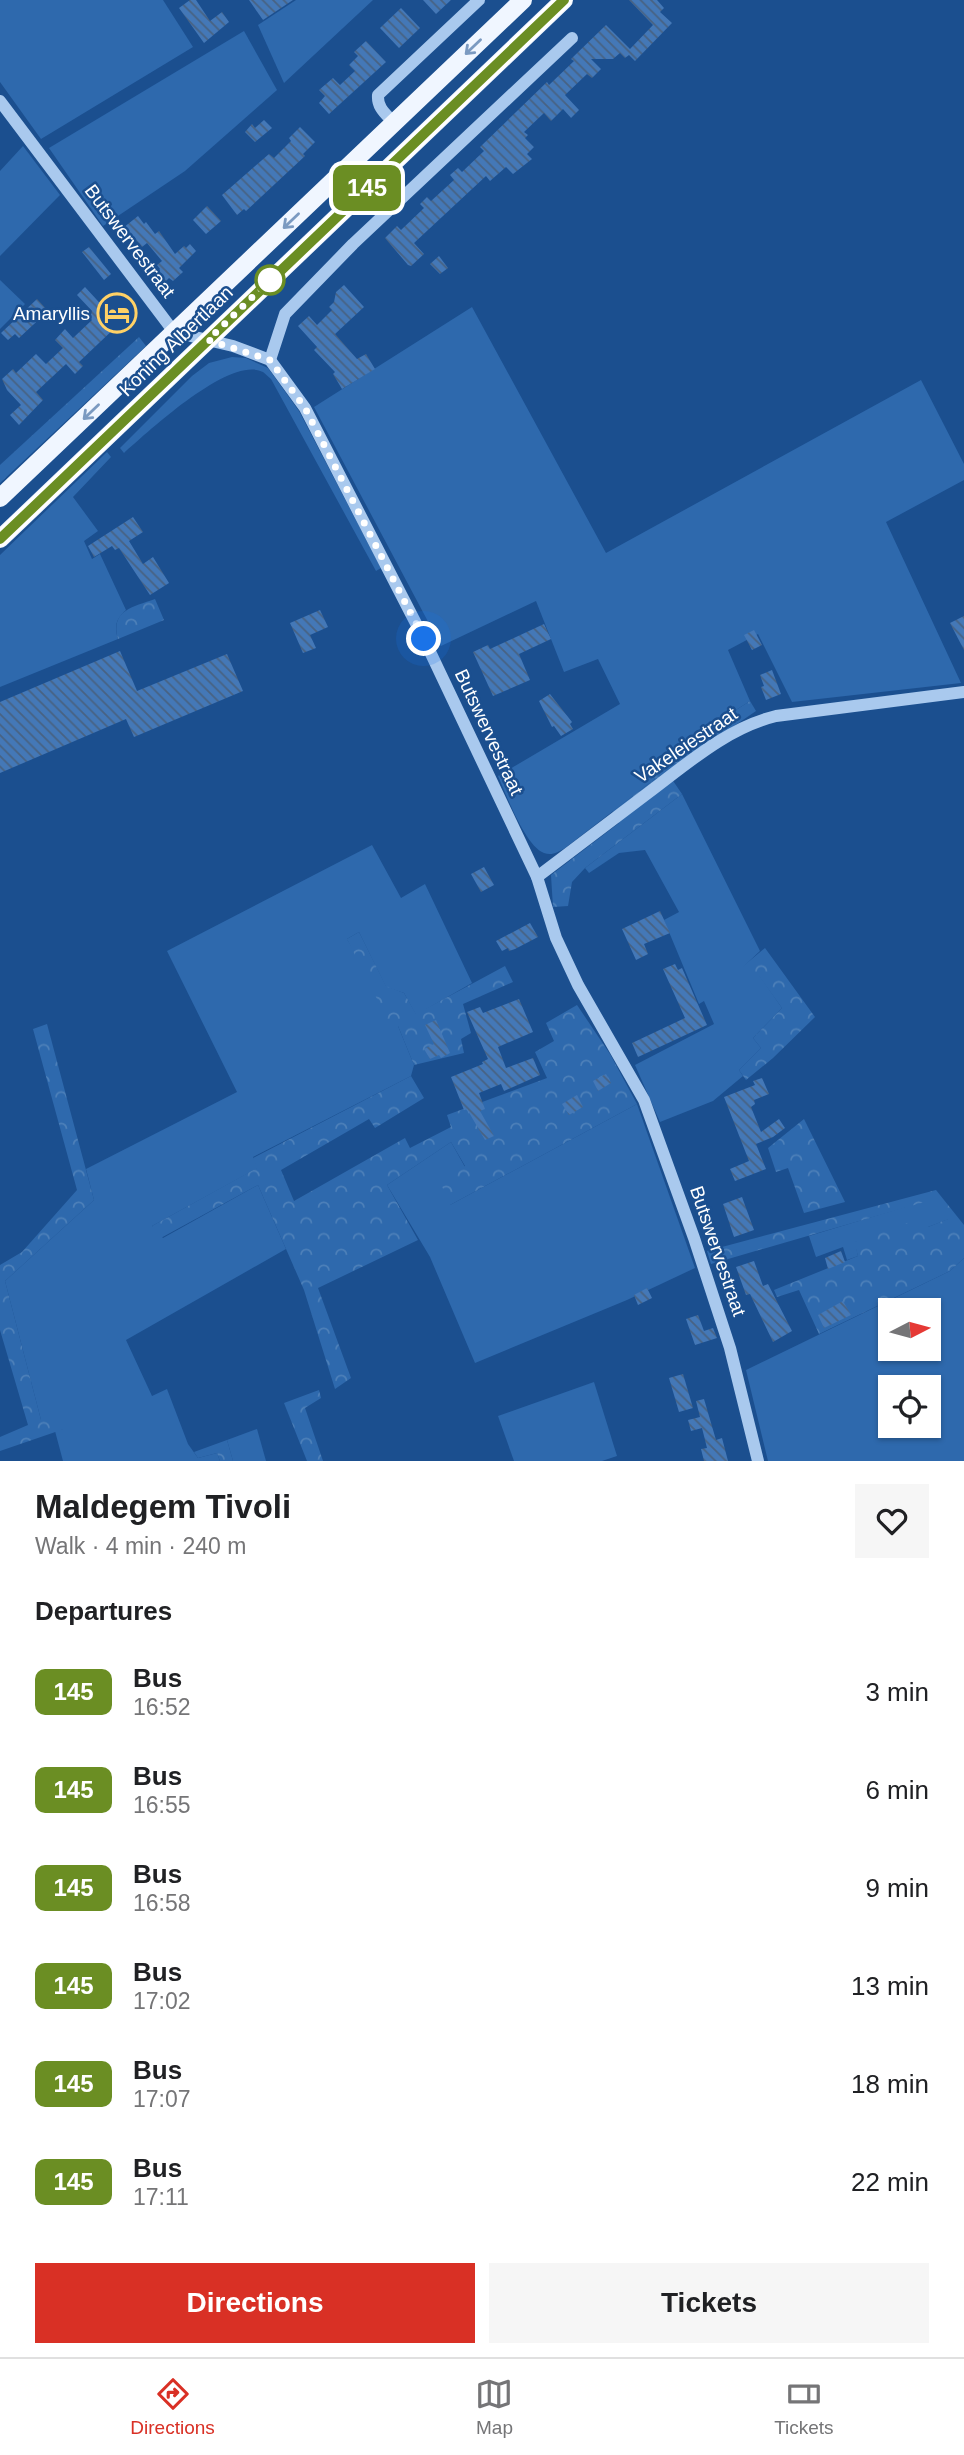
<!DOCTYPE html>
<html lang="en">
<head>
<meta charset="utf-8">
<style>
  :root { --surface:#fff; --page:#f6f6f6; --text:#202124; --muted:#757577; --line:#e0e0e0; --accent:#d93025 }
  body { margin:0; font-family:Arial,sans-serif; background:var(--page); color:var(--text); height:100vh; display:flex; flex-direction:column; font-size:26px; white-space:nowrap }
  * { box-sizing:border-box; margin:0 }
  p { font-size:23px; color:var(--muted) }
  .icon { flex:none; width:38px; height:38px; fill:none; stroke:currentColor; stroke-width:2; stroke-linecap:round; stroke-linejoin:round }
  .map { position:relative; height:1461px; overflow:hidden }
  .drawer { display:flex; flex-direction:column; background:var(--surface); flex:1 }
  .drawer>* { flex:none }
  .badge { padding:0 14px; border-radius:10px; font-size:24px; line-height:46px }
  .needle { width:46px; rotate:84deg }
  .controls { position:absolute; left:878px; top:1298px; display:grid; gap:14px }
  .controls a { display:grid; place-items:center; width:63px; height:63px; border-radius:0px; background:var(--surface); box-shadow:0 2px 5px #0004; font-size:35px }
  .you { position:absolute; width:35px; height:35px; margin:-18px; border:5px solid #fff; border-radius:50%; background:#1a73e8; box-shadow:0 0 0 10px #1a73e833 }
  .map>.badge { position:absolute; translate:-50% -50%; box-shadow:0 0 0 4px #fff }
  h2 { padding:0 35px; font-size:26px; line-height:63px }
  .round { display:grid; place-items:center; flex:none; width:74px; height:74px; border-radius:0px; background:var(--page) }
  .summary { display:flex; align-items:center; justify-content:space-between; height:119px; padding:0 35px }
  h1 { font-size:33px; font-weight:700; line-height:52px }
  .cta { display:flex; gap:14px; margin-top:auto; padding:14px 35px }
  .cta a { flex:1; height:80px; border-radius:0px; background:var(--accent); color:#fff; font-size:28px; font-weight:700; line-height:80px; text-align:center }
  .cta a+a { background:var(--page); color:var(--text) }
  ul { padding:0; list-style:none }
  li { display:flex; align-items:center; gap:21px; height:98px; padding:0 35px }
  li div { flex:1 }
  li b { display:block; font-size:26px }
  li em { font-style:normal }
  li .badge { min-width:77px; font-weight:700; text-align:center }
  .tab-bar { display:flex; justify-content:space-around; align-items:center; height:98px; border-top:2px solid var(--line); background:var(--surface); font-size:19px; color:var(--muted) }
  .tab-bar a { display:grid; justify-items:center; gap:4px }
  .tab-bar .active { color:var(--accent) }
  .map>svg:first-child { display:block }
</style>
</head>
<body>
<div class="map">
<svg width="964" height="1461" viewBox="0 0 964 1461">
  <defs>
    <pattern id="forest-crowns" width="20" height="18" patternUnits="userSpaceOnUse" patternTransform="scale(1.75)"><rect width="20" height="18" fill="#2e69ad"/><path d="M2 6a3 3 0 1 1 6 0M12 15a3 3 0 1 1 6 0" fill="none" stroke="#4d80b9"/></pattern>
    <pattern id="building-back-hatch" width="6" height="6" patternUnits="userSpaceOnUse" patternTransform="scale(1.75)"><rect width="6" height="6" fill="#4478b7"/><path d="M-1 5l2 2M0 0l6 6M5-1l2 2" fill="none" stroke="#486282"/></pattern>
  </defs>
  <rect width="100%" height="100%" fill="#1b4f8f"/>
  <g fill="#2e69ad" fill-rule="evenodd">
    <path d="M 0,0 L 163,0 L 193,47 L 41,139 L 0,82 Z"/>
    <path d="M 296,0 L 373,0 L 284,83 L 258,25 Z"/>
    <path d="M 244,31 L 277,90 L 185,171 L 103,226 L 49,148 Z"/>
    <path d="M 23,146 L 60,195 L 0,256 L 0,171 Z"/>
    <path d="M 0,280 L 25,304 L 0,329 Z"/>
    <path d="M 472,307 L 606,553 L 921,380 L 964,464 L 964,480 L 886,522 L 961,683 L 792,702 L 758,634 L 728,650 L 750,701 L 649,766 L 655,779 L 565,848 C 558,852 552,856 544,853 C 525,846 506,794 498,776 L 620,704 L 598,659 L 564,672 L 536,601 L 441,646 L 314,407 Z"/>
    <path d="M 232,357 L 246,358 L 268,368 L 299,411 L 381,568 L 376,571 L 271,379 C 268,377 266,374 263,372 C 230,355 148,432 124,453 L 120,448 L 192,376 L 209,363 Z"/>
    <path d="M 107,452 L 111,457 L 73,497 L 98,531 L 84,541 L 92,559 L 100,554 L 126,610 C 116,619 114,626 118,639 L 0,687 L 0,555 Z"/>
    <path d="M 682,794 L 760,951 L 742,968 L 759,975 L 782,1008 L 753,1038 L 761,1048 L 739,1070 L 743,1076 L 713,1101 L 660,1122 L 635,1065 L 714,1024 L 704,1001 L 699,1004 L 664,920 L 679,912 L 645,850 L 619,853 L 589,873 L 585,868 Z"/>
    <path d="M 372,845 L 401,898 L 425,884 L 472,983 L 416,1015 L 404,993 L 386,987 L 359,932 L 347,939 L 398,1026 L 414,1065 L 411,1076 L 253,1157 L 258,1168 L 152,1226 L 163,1238 L 258,1185 L 286,1249 L 126,1340 L 152,1396 L 167,1389 L 188,1444 L 198,1458 L 217,1453 L 220,1461 L 63,1461 L 55,1431 L 63,1429 L 41,1420 L 5,1281 L 94,1200 L 86,1169 L 237,1092 L 167,951 Z"/>
    <path d="M 637,1104 L 695,1268 L 627,1300 L 475,1363 L 430,1257 L 387,1185 L 451,1142 L 465,1167 L 450,1205 Z"/>
    <path d="M 928,1200 L 949,1219 L 928,1227 L 855,1242 L 858,1256 L 847,1260 L 843,1247 L 816,1257 L 809,1236 Z"/>
    <path d="M 964,1258 L 964,1461 L 768,1461 L 746,1370 L 950,1271 ZM 891,1311 L 929,1311 L 929,1349 L 891,1349 ZM 891,1388 L 929,1388 L 929,1426 L 891,1426 Z"/>
    <path d="M 594,1382 L 617,1456 L 602,1461 L 514,1461 L 498,1416 Z"/>
    <path d="M 257,1429 L 266,1461 L 233,1461 L 227,1440 Z"/>
  </g>
  <g fill="url(#forest-crowns)">
    <path d="M 139,337 L 146,346 L 0,483 L 0,465 Z"/>
    <path d="M 155,599 L 164,620 L 118,639 C 110,610 133,607 155,599 Z"/>
    <path d="M 750,701 L 756,711 L 667,772 L 682,794 L 585,868 L 572,882 L 568,906 L 553,907 L 551,875 L 619,823 L 613,811 L 655,779 L 649,766 Z"/>
    <path d="M 359,932 L 386,986 L 404,993 L 416,1014 L 505,966 L 513,982 L 463,1004 L 471,1033 L 461,1039 L 464,1053 L 414,1065 L 398,1026 L 391,1027 L 347,939 Z"/>
    <path d="M 765,948 L 815,1017 L 773,1058 L 746,1080 L 739,1070 L 761,1048 L 753,1038 L 782,1008 L 759,976 L 750,982 L 741,968 Z"/>
    <path d="M 577,1005 L 610,1054 L 637,1104 L 450,1205 L 441,1184 L 465,1166 L 451,1142 L 387,1185 L 418,1240 L 318,1288 L 351,1378 L 335,1389 L 304,1290 L 258,1185 L 159,1239 L 152,1226 L 257,1168 L 253,1158 L 411,1076 L 424,1098 L 375,1128 L 369,1119 L 281,1170 L 294,1201 L 405,1138 L 410,1148 L 451,1127 L 447,1115 L 547,1078 L 535,1052 L 554,1041 L 546,1023 Z"/>
    <path d="M 47,1024 L 94,1200 L 5,1281 L 41,1420 L 59,1414 L 64,1429 L 0,1451 L 0,1437 L 28,1425 L 0,1330 L 0,1265 L 22,1252 L 77,1190 L 33,1029 Z"/>
    <path d="M 804,1119 L 845,1202 L 804,1213 L 788,1168 L 776,1172 L 768,1148 Z"/>
    <path d="M 936,1190 L 964,1225 L 964,1258 L 950,1271 L 819,1334 L 799,1290 L 777,1297 L 774,1290 L 858,1256 L 854,1242 L 918,1219 L 928,1227 L 948,1219 L 928,1201 L 711,1264 L 707,1251 Z"/>
    <path d="M 319,1390 L 321,1398 L 305,1408 L 323,1461 L 307,1461 L 284,1403 Z"/>
    <path d="M 227,1440 L 233,1461 L 220,1461 L 217,1453 L 198,1458 L 194,1452 Z"/>
  </g>
  <g fill="url(#building-back-hatch)">
    <path d="M 190,0 L 196,0 L 210,21 L 222,12 L 229,22 L 204,43 L 179,8 Z"/>
    <path d="M 249,0 L 293,0 L 263,20 Z"/>
    <path d="M 423,0 L 451,0 L 436,14 Z"/>
    <path d="M 629,0 L 657,0 L 664,8 L 660,12 L 672,23 L 635,61 L 629,55 L 625,58 L 620,53 L 613,59 L 591,59 L 601,69 L 592,78 L 587,74 L 565,95 L 579,110 L 571,118 L 563,109 L 551,121 L 544,113 L 524,132 L 528,135 L 525,138 L 534,147 L 527,154 L 532,159 L 513,174 L 506,167 L 490,181 L 486,176 L 414,243 L 424,254 L 411,266 L 408,265 L 385,238 L 397,226 L 401,230 L 424,208 L 420,204 L 427,197 L 431,201 L 454,180 L 450,175 L 458,168 L 462,172 L 484,151 L 480,147 L 547,82 L 549,85 L 574,61 L 571,59 L 606,25 L 630,49 L 653,25 Z"/>
    <path d="M 401,8 L 420,28 L 399,48 L 380,28 Z"/>
    <path d="M 366,41 L 386,62 L 329,114 L 319,103 L 325,96 L 319,90 L 333,78 L 340,85 L 355,71 L 349,65 L 358,56 L 354,52 Z"/>
    <path d="M 264,120 L 272,128 L 255,142 L 245,132 L 252,124 L 255,128 Z"/>
    <path d="M 300,127 L 315,142 L 303,154 L 305,156 L 246,211 L 244,209 L 237,215 L 222,195 L 269,154 L 274,158 L 291,141 L 289,138 Z"/>
    <path d="M 207,206 L 221,221 L 206,234 L 193,220 Z"/>
    <path d="M 138,216 L 144,224 L 146,222 L 155,234 L 159,231 L 175,254 L 184,246 L 186,248 L 190,244 L 196,251 L 179,268 L 183,272 L 173,281 L 169,278 L 165,282 L 156,273 L 160,269 L 157,265 L 162,261 L 147,243 L 142,247 L 137,241 L 134,243 L 123,228 Z"/>
    <path d="M 89,247 L 111,274 L 104,280 L 82,252 Z"/>
    <path d="M 439,256 L 448,268 L 440,274 L 430,264 Z"/>
    <path d="M 344,285 L 364,307 L 335,334 L 357,359 L 366,354 L 375,369 L 342,389 L 333,374 L 335,372 L 314,350 L 317,347 L 298,326 L 309,316 L 317,325 L 332,310 L 329,307 L 334,302 L 336,292 Z"/>
    <path d="M 85,287 L 119,324 L 79,362 L 83,366 L 75,374 L 66,364 L 36,392 L 43,400 L 19,425 L 10,415 L 21,405 L 7,390 L 2,379 L 13,369 L 16,373 L 36,354 L 46,364 L 63,348 L 55,340 L 65,329 L 73,338 L 92,320 L 87,316 L 92,311 L 77,295 Z"/>
    <path d="M 37,299 L 48,311 L 19,338 L 15,334 L 8,340 L 1,333 Z"/>
    <path d="M 133,517 L 143,532 L 129,541 L 143,564 L 153,557 L 169,583 L 150,595 L 119,548 L 115,550 L 112,546 L 94,557 L 88,546 Z"/>
    <path d="M 320,610 L 328,627 L 310,635 L 316,648 L 303,653 L 290,623 Z"/>
    <path d="M 964,616 L 964,650 L 950,623 Z"/>
    <path d="M 544,624 L 551,639 L 519,654 L 530,680 L 493,696 L 473,652 L 488,645 L 490,649 Z"/>
    <path d="M 754,630 L 762,645 L 752,650 L 744,635 Z"/>
    <path d="M 120,651 L 137,691 L 227,654 L 243,691 L 134,737 L 126,719 L 0,773 L 0,702 Z"/>
    <path d="M 772,670 L 781,694 L 766,700 L 761,687 L 764,686 L 760,675 Z"/>
    <path d="M 550,694 L 572,722 L 570,724 L 573,729 L 561,736 L 554,726 L 552,727 L 539,701 Z"/>
    <path d="M 484,867 L 494,885 L 481,892 L 471,874 Z"/>
    <path d="M 660,911 L 670,933 L 644,944 L 648,954 L 636,960 L 622,929 Z"/>
    <path d="M 530,923 L 538,937 L 515,949 L 509,951 L 508,948 L 502,951 L 496,941 Z"/>
    <path d="M 675,964 L 678,970 L 682,968 L 707,1025 L 638,1057 L 632,1043 L 685,1018 L 663,969 Z"/>
    <path d="M 519,999 L 533,1032 L 498,1047 L 506,1068 L 533,1058 L 540,1075 L 504,1091 L 501,1084 L 479,1093 L 485,1109 L 480,1111 L 494,1136 L 485,1140 L 467,1109 L 464,1110 L 451,1077 L 483,1064 L 482,1062 L 488,1059 L 467,1012 L 480,1007 L 483,1013 Z"/>
    <path d="M 436,1020 L 450,1053 L 441,1058 L 439,1055 L 430,1059 L 424,1049 L 434,1044 L 425,1025 Z"/>
    <path d="M 606,1074 L 611,1083 L 598,1091 L 593,1081 Z"/>
    <path d="M 762,1078 L 769,1094 L 754,1100 L 755,1104 L 751,1107 L 761,1132 L 779,1119 L 785,1128 L 773,1137 L 756,1144 L 766,1169 L 735,1181 L 730,1169 L 749,1161 L 724,1097 L 755,1085 L 753,1081 Z"/>
    <path d="M 577,1095 L 583,1107 L 569,1115 L 562,1104 Z"/>
    <path d="M 742,1197 L 754,1230 L 734,1237 L 723,1204 Z"/>
    <path d="M 841,1251 L 845,1262 L 828,1269 L 825,1258 Z"/>
    <path d="M 754,1261 L 763,1286 L 768,1284 L 792,1331 L 773,1342 L 750,1294 L 746,1295 L 736,1267 Z"/>
    <path d="M 647,1288 L 652,1298 L 638,1305 L 634,1295 Z"/>
    <path d="M 843,1301 L 851,1315 L 824,1328 L 818,1315 Z"/>
    <path d="M 698,1315 L 704,1331 L 713,1328 L 717,1338 L 695,1345 L 686,1319 Z"/>
    <path d="M 683,1374 L 693,1408 L 679,1412 L 669,1378 Z"/>
    <path d="M 704,1399 L 716,1440 L 722,1438 L 728,1461 L 704,1461 L 701,1449 L 707,1448 L 702,1428 L 691,1431 L 688,1420 L 700,1417 L 696,1401 Z"/>
  </g>
  <g fill="none" stroke-linecap="round" stroke-linejoin="round">
    <g stroke="#a9c9ee" stroke-width="12">
      <path d="M 0,101 L 174,332 L 233,346 L 270,360 L 305,408 L 424,639 L 537,877 L 556,938 L 578,985 L 644,1100 L 694,1238 L 730,1348 L 758,1461"/>
      <path d="M 394,123 C 386,114 377,108 378,95 L 479,0"/>
      <path d="M 270,360 L 285,314 L 353,244 L 572,38"/>
      <path d="M 537,877 C 574,849 611,821 648,793 C 688,763 727,728 776,716 L 964,692"/>
    </g>
    <g stroke="#f0f6ff" stroke-width="18">
      <path d="M 0,498 L 523,0"/>
      <path d="M 0,539 L 564,0"/>
    </g>
  </g>
  <defs><path id="oneway-shaft" d="M-6 0H5M1.5-3L5.5 0L1.5 3" fill="none" stroke-width="1.6" stroke-linecap="round" stroke-linejoin="round" transform="scale(1.75)"/></defs>
  <g stroke="#7b9ac1">
    <use href="#oneway-shaft" transform="translate(473 47) rotate(136)"/>
    <use href="#oneway-shaft" transform="translate(291 221) rotate(136)"/>
    <use href="#oneway-shaft" transform="translate(91 412) rotate(136)"/>
  </g>
  <g fill="none" stroke-linecap="round" stroke-linejoin="round">
    <g stroke="#fff" stroke-width="16">
      <path id="line" d="M 0,539 L 564,0"/>
    </g>
    <use href="#line" stroke="#6b8e23" stroke-width="10"/>
    <path stroke="#fff" stroke-width="7" stroke-dasharray="0 12.6" d="M 270,280 L 208,340 L 270,360 L 305,408 L 424,639"/>
  </g>
  <defs>
    <g id="hotel-ring" transform="scale(2.0125)"><circle r="9.5" fill="#1b4f8f" stroke="#ffd166" stroke-width="1.5"/><path d="M-6-4.5h1.5V1H6V5H4.5V3h-9V5H-6ZM-4 0a1.8 1.8 0 1 1 3.6 0ZM.5 0V-2.5h3Q6-2.5 6 0Z" fill="#ffd166"/></g>
  </defs>
  <g fill-rule="evenodd">
    <use href="#hotel-ring" x="117" y="313"/>
  </g>
  <circle fill="#fff" stroke="#6b8e23" stroke-width="3.5" cx="270" cy="280" r="14"/>
  <g text-anchor="middle" dominant-baseline="central" stroke-width="5" stroke-linejoin="round" paint-order="stroke">
    <g font-size="19" fill="#fff" stroke="#1b4f8f">
      <text transform="translate(130 241) rotate(53)">Butswervestraat</text>
      <text transform="translate(176 341) rotate(-44)">Koning Albertlaan</text>
      <text transform="translate(489 732) rotate(65)">Butswervestraat</text>
      <text transform="translate(686 745) rotate(-34)">Vakeleiestraat</text>
      <text transform="translate(718 1251) rotate(71)">Butswervestraat</text>
    </g>
    <g font-size="19" fill="#fff" stroke="#1b4f8f" text-anchor="end">
      <text x="90" y="313">Amaryllis</text>
    </g>
  </g>
</svg>
<div class="controls">
<a><svg class="needle" viewBox="-14 -14 28 28"><path d="M0-13l5 13h-10z" fill="#e53935"/><path d="M0 13l5-13h-10z" fill="#757577"/></svg></a>
<a><svg class="icon" aria-label="locate" viewBox="0 0 24 24"><circle cx="12" cy="12" r="6"/><path d="M12 2v4M12 18v4M2 12h4M18 12h4"/></svg></a>
</div>
<div class="you" style="left:424px;top:639px"></div>
<b class="badge" style="left:367px;top:188px;background:#6b8e23;color:#fff">145</b>
</div>
<section class="drawer">
<div class="summary"><div><h1>Maldegem Tivoli</h1><p>Walk · 4 min · 240 m</p></div><a class="round"><svg class="icon" aria-label="heart" viewBox="0 0 24 24"><path d="M12 20l-8-8c-3-5 5-10 8-4 3-6 11-1 8 4z"/></svg></a></div>
<h2>Departures</h2>
<ul>
<li><span class="badge" style="background:#6b8e23;color:#fff">145</span><div><b>Bus</b><p>16:52</p></div><em>3 min</em></li>
<li><span class="badge" style="background:#6b8e23;color:#fff">145</span><div><b>Bus</b><p>16:55</p></div><em>6 min</em></li>
<li><span class="badge" style="background:#6b8e23;color:#fff">145</span><div><b>Bus</b><p>16:58</p></div><em>9 min</em></li>
<li><span class="badge" style="background:#6b8e23;color:#fff">145</span><div><b>Bus</b><p>17:02</p></div><em>13 min</em></li>
<li><span class="badge" style="background:#6b8e23;color:#fff">145</span><div><b>Bus</b><p>17:07</p></div><em>18 min</em></li>
<li><span class="badge" style="background:#6b8e23;color:#fff">145</span><div><b>Bus</b><p>17:11</p></div><em>22 min</em></li>
</ul>
<div class="cta"><a>Directions</a><a>Tickets</a></div>
</section>
<nav class="tab-bar">
<a class="active"><svg class="icon" aria-label="directions" viewBox="0 0 24 24"><path d="M12 3l9 9-9 9-9-9zM9 14v-3h6M13 9l2 2-2 2"/></svg>Directions</a>
<a><svg class="icon" aria-label="map" viewBox="0 0 24 24"><path d="M3 6l6-2 6 2 6-2v14l-6 2-6-2-6 2zM9 4v14M15 6v14"/></svg>Map</a>
<a><svg class="icon" aria-label="tickets" viewBox="0 0 24 24"><path d="M3 7h18v10H3zM15 7v10"/></svg>Tickets</a>
</nav>
</body>
</html>
